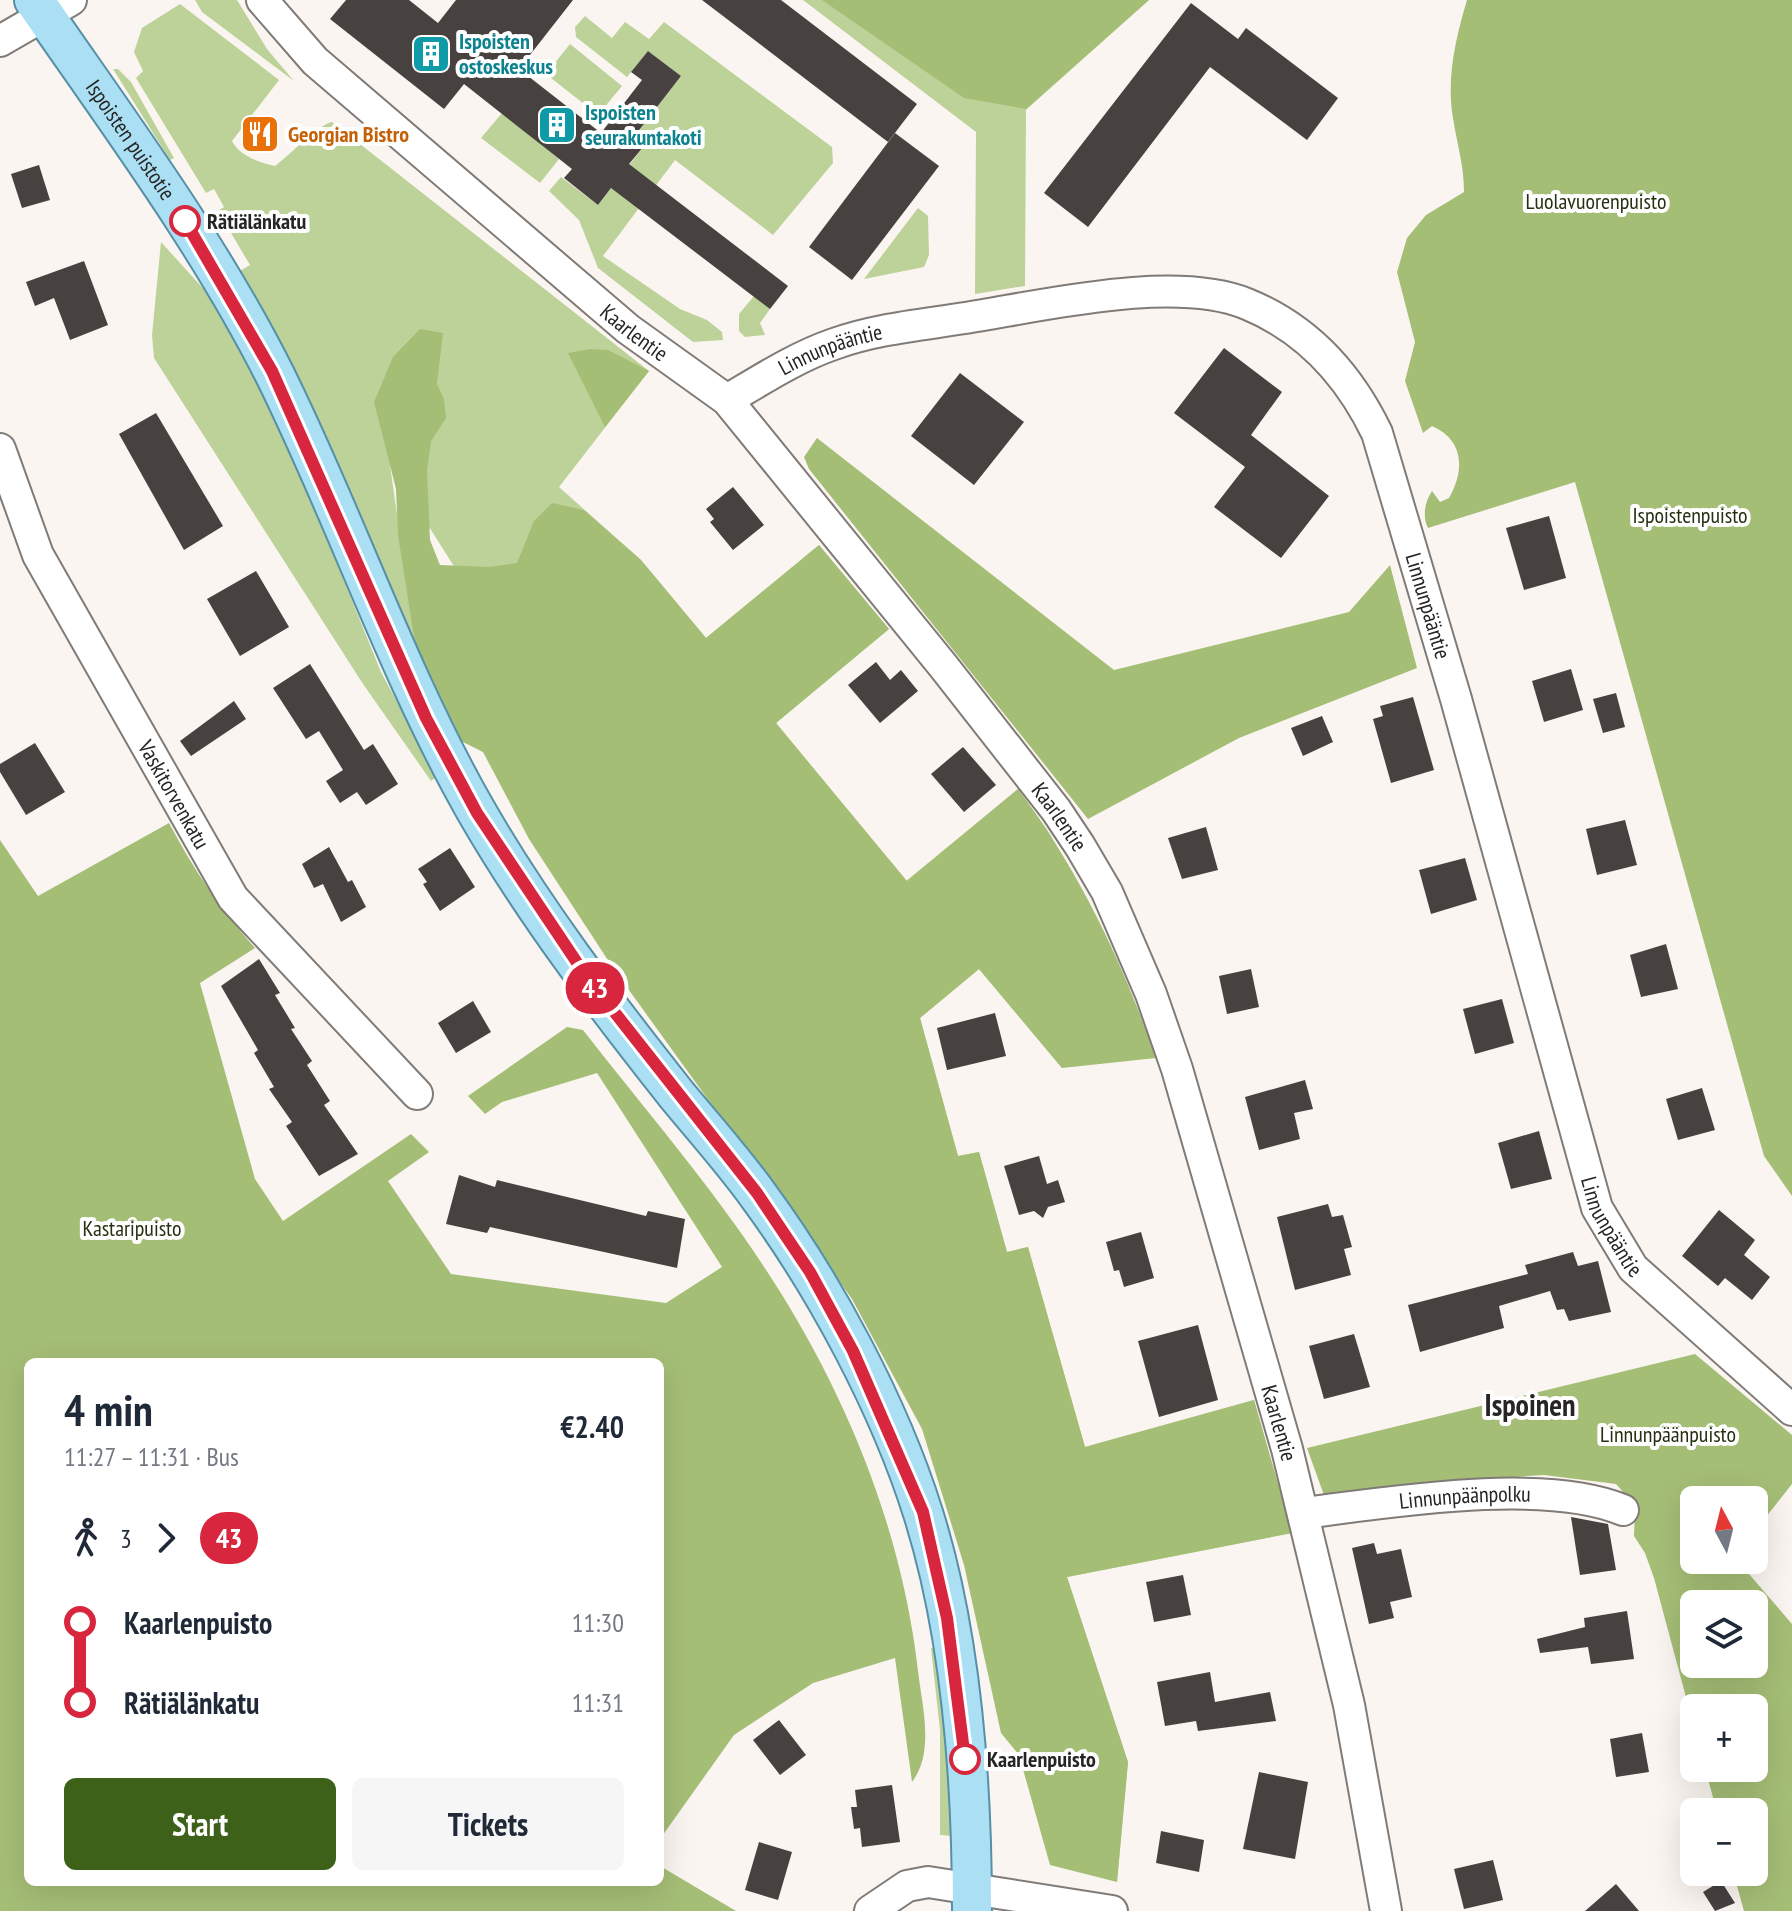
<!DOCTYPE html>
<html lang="en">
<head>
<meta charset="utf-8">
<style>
  :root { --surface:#fff; --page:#f6f6f7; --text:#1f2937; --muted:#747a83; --accent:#3e6119 }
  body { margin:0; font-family:"PT Sans Narrow",sans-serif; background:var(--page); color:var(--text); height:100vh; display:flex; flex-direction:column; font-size:30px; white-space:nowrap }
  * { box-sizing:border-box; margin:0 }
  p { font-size:26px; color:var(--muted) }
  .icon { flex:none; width:44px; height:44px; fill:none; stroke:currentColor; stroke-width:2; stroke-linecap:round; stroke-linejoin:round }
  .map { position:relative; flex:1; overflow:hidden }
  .drawer { position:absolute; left:24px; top:1358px; width:640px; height:528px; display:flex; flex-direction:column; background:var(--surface); border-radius:12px; box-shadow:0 8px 32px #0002 }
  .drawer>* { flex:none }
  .badge { padding:0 16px; border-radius:26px; font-size:28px; line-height:52px }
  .needle { width:52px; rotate:353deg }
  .buttons { position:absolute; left:1680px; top:1486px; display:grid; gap:16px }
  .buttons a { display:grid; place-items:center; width:88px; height:88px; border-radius:12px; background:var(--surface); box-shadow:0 8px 32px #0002; font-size:40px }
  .map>.badge { position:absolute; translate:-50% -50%; box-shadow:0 0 0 4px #fff }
  .legs { display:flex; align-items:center; gap:12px; height:88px; padding:0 40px; font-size:26px }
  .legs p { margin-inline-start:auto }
  .headline { display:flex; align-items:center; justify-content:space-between; height:136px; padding:0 40px }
  h1 { font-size:44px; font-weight:600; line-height:60px }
  .cta { display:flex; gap:16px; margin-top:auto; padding:16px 40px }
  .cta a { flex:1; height:92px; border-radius:12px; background:var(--accent); color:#fff; font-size:32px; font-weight:600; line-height:92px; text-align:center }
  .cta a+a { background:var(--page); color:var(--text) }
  ul { padding:0 40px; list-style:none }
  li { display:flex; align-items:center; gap:28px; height:80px; font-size:30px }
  li i { display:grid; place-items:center; width:12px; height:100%; margin:0 10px; background:currentColor }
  li i::after { content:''; width:20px; height:20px; margin:-10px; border:6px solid; border-radius:50%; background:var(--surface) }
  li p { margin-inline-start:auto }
  li:first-child i { background:linear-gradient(#0000 50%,currentColor 0) }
  li:last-child i { background:linear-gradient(currentColor 50%,#0000 0) }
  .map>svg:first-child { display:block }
</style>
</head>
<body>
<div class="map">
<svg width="1792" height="1911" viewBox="0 0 1792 1911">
  <rect width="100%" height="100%" fill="#fbf5f1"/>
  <g fill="#bdd299">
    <path d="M 195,0 L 237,0 L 267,49 L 294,81 L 202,12 Z"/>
    <path d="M 803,0 L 1149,0 L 1026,110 L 1025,286 L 975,294 L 976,132 Z"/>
    <path d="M 180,4 L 279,80 L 232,141 C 240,156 258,162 275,166 C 290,155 318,125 332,122 L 649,371 L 559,487 L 641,560 L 706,638 L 819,545 L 889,629 L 776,723 L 906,881 L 1018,789 L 1052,837 L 1062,1068 L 979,969 L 920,1018 L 958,1156 L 979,1152 L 1007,1252 L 1028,1247 L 1085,1447 L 1254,1400 L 1292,1533 L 1067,1577 L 1128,1762 L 1117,1882 L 1009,1556 L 914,1295 L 390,465 L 416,650 L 307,393 L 240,271 L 250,265 L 218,211 L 224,207 L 214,189 L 206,193 L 136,78 L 143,71 L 134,52 L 142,28 Z"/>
    <path d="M 585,16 L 612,38 L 625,22 L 649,39 L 664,22 L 832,147 L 833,163 L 773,235 L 675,160 L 603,256 L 680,309 L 707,320 L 722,332 L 723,340 L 693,342 L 598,268 L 579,220 L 549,191 L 561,177 L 598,205 L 644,146 L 633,138 L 681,76 L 648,51 L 627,77 L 576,37 L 575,27 Z"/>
    <path d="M 570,44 L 622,86 L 598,115 L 546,74 Z"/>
    <path d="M 113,69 L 118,69 L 131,82 L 174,158 L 170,160 Z"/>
    <path d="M 502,113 L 559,159 L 540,183 L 481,138 Z"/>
    <path d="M 918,208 L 928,216 L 929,255 L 924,267 L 864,279 Z"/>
    <path d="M 161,242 L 210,296 L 234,337 L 297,465 L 381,672 L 437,777 L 431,781 L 363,684 L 154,358 L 152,335 Z"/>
    <path d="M 754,296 L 770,309 L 760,323 L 765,335 L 745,337 L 739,331 L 739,314 Z"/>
    <path d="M 931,1648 L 934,1648 L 946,1730 L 951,1836 L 940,1835 L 940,1730 Z"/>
  </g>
  <g fill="#a5be76" fill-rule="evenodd">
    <path d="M 822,0 L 1149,0 L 1026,109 L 964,98 Z"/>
    <path d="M 1467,0 L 1792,0 L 1792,1196 L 1764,1156 L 1575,482 L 1428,528 C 1422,517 1425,501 1432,491 L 1440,502 L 1449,498 C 1465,470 1464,440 1432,426 L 1423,433 L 1405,381 L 1415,342 L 1397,272 L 1407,238 L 1426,215 L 1464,192 C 1464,165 1457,144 1453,118 C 1446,78 1456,37 1467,0 Z"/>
    <path d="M 420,329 L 443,333 L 437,384 L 444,399 L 446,418 L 431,441 L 427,471 L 430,540 L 440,565 L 489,567 L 517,563 L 534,521 L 552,503 L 584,510 L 641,560 L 706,638 L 819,545 L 889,629 L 776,723 L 907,881 L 1018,789 C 1079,870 1123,963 1156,1058 L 1062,1068 L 979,969 L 920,1018 L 958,1156 L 979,1152 L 1007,1252 L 1028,1247 L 1085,1447 L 1254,1400 L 1292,1533 L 1067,1577 L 1128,1762 L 1117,1882 L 1050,1865 L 1019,1755 L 1001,1733 L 964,1565 L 922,1429 L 852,1299 L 613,968 L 529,839 L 483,752 L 457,739 L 416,650 L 398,535 L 396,489 L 374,402 L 393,357 Z"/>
    <path d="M 590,349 L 608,350 L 649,371 L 605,427 L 568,353 Z"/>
    <path d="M 817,438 L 1114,670 L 1349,612 L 1390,565 L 1417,668 L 1239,738 L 1088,819 L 809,469 L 804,457 Z"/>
    <path d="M 169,823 C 194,870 220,909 255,948 L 200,983 L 255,1179 L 283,1221 L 411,1134 L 429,1152 L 388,1181 L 451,1274 L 666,1303 L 722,1267 L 597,1073 L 502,1102 L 485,1114 L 468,1096 L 567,1027 L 583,1030 C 646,1111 715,1190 770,1276 C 847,1395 902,1530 918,1671 C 922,1706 935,1752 912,1782 L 895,1658 L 813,1683 L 734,1735 L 660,1839 L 660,1362 L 28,1362 L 28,1882 L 660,1882 L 660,1866 L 736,1911 L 0,1911 L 0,840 L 38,896 Z"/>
    <path d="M 1695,1354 L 1792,1435 L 1792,1484 L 1754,1532 L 1754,1500 L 1694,1500 L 1694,1560 L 1737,1560 L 1792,1624 L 1792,1911 L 1744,1911 L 1733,1872 L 1754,1872 L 1754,1812 L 1717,1812 L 1705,1768 L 1754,1768 L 1754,1708 L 1694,1708 L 1694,1727 L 1654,1578 L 1645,1553 L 1634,1536 L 1635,1505 L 1616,1484 L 1544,1475 L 1452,1481 L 1325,1498 L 1307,1448 ZM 1694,1604 L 1754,1604 L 1754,1664 L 1694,1664 Z"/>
  </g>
  <g fill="#47423f">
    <path d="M 346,0 L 409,0 L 438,23 L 456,0 L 573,0 L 519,69 L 601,133 L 642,80 L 631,72 L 648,51 L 681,76 L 633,138 L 644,146 L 629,164 L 788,286 L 770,309 L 611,188 L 598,205 L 564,178 L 572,169 L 464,84 L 444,109 L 330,19 Z"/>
    <path d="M 702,0 L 781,0 L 917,104 L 888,142 Z"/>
    <path d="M 1191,3 L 1238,39 L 1246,28 L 1338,98 L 1307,140 L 1210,67 L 1088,227 L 1044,193 Z"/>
    <path d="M 895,133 L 939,166 L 852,280 L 809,247 Z"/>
    <path d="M 39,165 L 50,200 L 22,208 L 11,174 Z"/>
    <path d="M 84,261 L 108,325 L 70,340 L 54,298 L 35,306 L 26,282 Z"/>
    <path d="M 1224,348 L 1282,392 L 1251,435 L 1329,496 L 1281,558 L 1214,507 L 1245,467 L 1174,413 Z"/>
    <path d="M 960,373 L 1024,422 L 974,485 L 911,436 Z"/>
    <path d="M 156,413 L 223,526 L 184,550 L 119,434 Z"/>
    <path d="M 733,487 L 764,525 L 733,550 L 710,522 L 714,519 L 706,509 Z"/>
    <path d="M 1549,516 L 1566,578 L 1524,590 L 1506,528 Z"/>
    <path d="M 256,571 L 289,627 L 240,656 L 207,599 Z"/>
    <path d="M 876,662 L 890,680 L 901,670 L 918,691 L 880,723 L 848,685 Z"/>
    <path d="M 310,664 L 364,750 L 373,744 L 398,784 L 366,805 L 357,792 L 340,803 L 326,781 L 343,770 L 319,731 L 306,739 L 273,688 Z"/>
    <path d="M 1571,669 L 1583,710 L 1544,722 L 1532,681 Z"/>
    <path d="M 1616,693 L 1625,727 L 1603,733 L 1593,699 Z"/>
    <path d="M 1413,697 L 1434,770 L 1391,783 L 1373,719 L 1383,716 L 1380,706 Z"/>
    <path d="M 234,701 L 246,719 L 191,756 L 180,741 Z"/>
    <path d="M 1322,716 L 1333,742 L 1303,756 L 1291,728 Z"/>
    <path d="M 35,743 L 65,792 L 26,815 L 0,772 L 0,764 Z"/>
    <path d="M 963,747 L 996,785 L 964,812 L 931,774 Z"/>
    <path d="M 1625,820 L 1637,865 L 1597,875 L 1586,829 Z"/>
    <path d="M 1206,827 L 1218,870 L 1182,879 L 1168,838 Z"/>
    <path d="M 329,847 L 348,882 L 352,880 L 366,907 L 341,922 L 323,884 L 314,888 L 302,864 Z"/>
    <path d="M 450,848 L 475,887 L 440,911 L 423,884 L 427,882 L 418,869 Z"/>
    <path d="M 1465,858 L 1477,900 L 1431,914 L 1419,870 Z"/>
    <path d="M 1666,944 L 1678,989 L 1641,997 L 1630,955 Z"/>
    <path d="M 259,959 L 280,993 L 275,995 L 295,1028 L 291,1029 L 312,1061 L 307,1065 L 330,1101 L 324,1105 L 358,1154 L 319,1176 L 286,1126 L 292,1122 L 269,1089 L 274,1087 L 254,1053 L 258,1050 L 221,986 Z"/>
    <path d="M 1251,969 L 1259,1007 L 1227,1014 L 1219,976 Z"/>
    <path d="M 1502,999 L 1514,1043 L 1475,1054 L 1463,1009 Z"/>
    <path d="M 473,1001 L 491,1032 L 456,1053 L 438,1023 Z"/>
    <path d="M 995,1013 L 1006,1056 L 947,1070 L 937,1028 Z"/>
    <path d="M 1305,1080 L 1313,1109 L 1294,1113 L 1300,1139 L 1259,1150 L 1245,1097 Z"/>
    <path d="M 1702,1088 L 1715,1130 L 1678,1140 L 1666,1099 Z"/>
    <path d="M 1539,1131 L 1552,1179 L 1511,1189 L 1498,1143 Z"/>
    <path d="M 1039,1156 L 1047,1184 L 1058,1180 L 1065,1202 L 1048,1207 L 1043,1218 L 1034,1211 L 1019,1215 L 1004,1166 Z"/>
    <path d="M 459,1175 L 495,1187 L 497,1180 L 646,1216 L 648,1211 L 685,1219 L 677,1268 L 490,1227 L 487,1233 L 446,1224 Z"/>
    <path d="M 1328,1204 L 1332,1217 L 1343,1215 L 1352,1247 L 1344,1249 L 1351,1275 L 1295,1290 L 1277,1217 Z"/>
    <path d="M 1719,1210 L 1755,1240 L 1744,1255 L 1770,1277 L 1752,1300 L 1725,1278 L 1718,1286 L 1682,1256 Z"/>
    <path d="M 1141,1232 L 1154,1278 L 1124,1287 L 1119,1270 L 1114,1271 L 1106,1242 Z"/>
    <path d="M 1573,1252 L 1578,1266 L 1598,1261 L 1611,1312 L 1569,1321 L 1564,1309 L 1557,1310 L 1550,1291 L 1499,1306 L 1504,1328 L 1420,1352 L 1408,1305 L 1528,1274 L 1525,1265 Z"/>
    <path d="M 1198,1325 L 1218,1400 L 1159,1417 L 1138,1341 Z"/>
    <path d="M 1354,1334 L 1370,1387 L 1324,1399 L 1309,1346 Z"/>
    <path d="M 1571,1517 L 1608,1524 L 1616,1570 L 1580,1575 Z"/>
    <path d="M 1374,1543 L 1377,1554 L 1401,1549 L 1412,1597 L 1390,1602 L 1394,1618 L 1369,1624 L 1352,1548 Z"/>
    <path d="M 1183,1575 L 1191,1615 L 1154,1622 L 1146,1582 Z"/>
    <path d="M 1627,1611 L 1634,1659 L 1591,1664 L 1588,1647 L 1540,1653 L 1537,1639 L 1585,1627 L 1584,1618 Z"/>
    <path d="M 1210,1672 L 1215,1702 L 1270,1692 L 1276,1721 L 1198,1731 L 1196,1721 L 1165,1726 L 1157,1682 Z"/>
    <path d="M 779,1720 L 806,1755 L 780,1775 L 753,1740 Z"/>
    <path d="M 1642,1733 L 1649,1772 L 1616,1777 L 1610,1739 Z"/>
    <path d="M 1259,1772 L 1308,1782 L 1295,1859 L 1243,1849 Z"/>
    <path d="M 892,1785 L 900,1842 L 862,1847 L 860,1828 L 854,1829 L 851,1807 L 857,1807 L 855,1790 Z"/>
    <path d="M 1161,1831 L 1204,1840 L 1199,1872 L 1156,1863 Z"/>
    <path d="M 759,1842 L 792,1852 L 778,1900 L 745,1890 Z"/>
    <path d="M 1493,1860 L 1503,1900 L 1464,1909 L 1454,1869 Z"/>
    <path d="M 1721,1881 L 1735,1903 L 1715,1911 L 1703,1892 Z"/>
    <path d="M 1616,1884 L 1639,1911 L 1585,1911 Z"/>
  </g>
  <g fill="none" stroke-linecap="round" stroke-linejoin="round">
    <g stroke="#807b77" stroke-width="34">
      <g id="minor">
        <path id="s1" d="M 262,0 L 315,61 L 628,329 L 727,400 L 944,667 L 1056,810 L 1080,846 L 1107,892 L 1151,994 L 1177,1069 L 1287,1449 L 1349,1705 L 1386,1911"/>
        <path d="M 0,41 L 71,0"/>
        <path id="s2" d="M 727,400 C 761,380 796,357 834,344 C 875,329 921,325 965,318 C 1042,306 1174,274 1247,304 C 1308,329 1349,375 1377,433 L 1456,699 L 1597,1208 L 1633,1268 L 1792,1410"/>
        <path id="s3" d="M 0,449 L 38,555 L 233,898 L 417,1094"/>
        <path id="s4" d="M 1304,1513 C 1391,1502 1544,1477 1623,1510"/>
        <path d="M 870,1911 L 907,1886 L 928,1882 L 1112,1911"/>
      </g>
    </g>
    <g stroke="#5790a6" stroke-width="42">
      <g id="major">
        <path id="s5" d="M 34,0 C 118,122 208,242 275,375 C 346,518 396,670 475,809 C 533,910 604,1003 676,1094 C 703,1127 733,1160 758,1195 C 825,1286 889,1405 923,1513 C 962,1636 972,1782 972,1911"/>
      </g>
    </g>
    <use href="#minor" stroke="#fff" stroke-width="30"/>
    <use href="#major" stroke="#aadff4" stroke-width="38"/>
  </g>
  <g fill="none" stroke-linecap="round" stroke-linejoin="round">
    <g stroke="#fff" stroke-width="18">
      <path id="line-1" d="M 185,221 L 272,371 L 426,718 L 477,813 L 586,976 L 757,1193 L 810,1272 L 853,1351 L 923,1512 L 947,1618 L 965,1759"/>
    </g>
    <use href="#line-1" stroke="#d7263d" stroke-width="12"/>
  </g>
  <defs>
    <g id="building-square" transform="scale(2)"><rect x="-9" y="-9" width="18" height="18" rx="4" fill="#0f9aa8" stroke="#fff"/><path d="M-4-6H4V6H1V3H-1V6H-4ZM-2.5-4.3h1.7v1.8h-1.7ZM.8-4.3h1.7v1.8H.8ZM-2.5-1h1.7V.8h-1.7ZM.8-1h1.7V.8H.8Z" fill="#fff"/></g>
    <g id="restaurant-square" transform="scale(2)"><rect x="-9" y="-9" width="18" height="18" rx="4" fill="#e8710a" stroke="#fff"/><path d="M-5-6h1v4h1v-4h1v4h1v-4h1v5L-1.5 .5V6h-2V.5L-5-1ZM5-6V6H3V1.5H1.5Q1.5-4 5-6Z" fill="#fff"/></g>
  </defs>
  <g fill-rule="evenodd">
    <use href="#building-square" x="431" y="54"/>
    <use href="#building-square" x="557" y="125"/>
    <use href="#restaurant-square" x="260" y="134"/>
  </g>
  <g fill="#fff" stroke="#d7263d" stroke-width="4">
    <circle cx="185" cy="221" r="14"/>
    <circle cx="965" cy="1759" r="14"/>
  </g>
  <g text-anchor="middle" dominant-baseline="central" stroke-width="8" stroke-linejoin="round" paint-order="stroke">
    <g font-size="22" font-weight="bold" fill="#0d838f" stroke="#fff" text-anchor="start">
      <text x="459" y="41">Ispoisten<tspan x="459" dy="25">ostoskeskus</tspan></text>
      <text x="585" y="112">Ispoisten<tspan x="585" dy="25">seurakuntakoti</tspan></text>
    </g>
    <g font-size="22" font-weight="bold" fill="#c56008" stroke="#fff" text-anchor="start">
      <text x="288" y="134">Georgian Bistro</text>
    </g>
    <g font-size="22" fill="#272523" stroke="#fff">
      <text stroke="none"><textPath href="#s5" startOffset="170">Ispoisten puistotie</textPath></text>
      <text stroke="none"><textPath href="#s1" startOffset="500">Kaarlentie</textPath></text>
      <text stroke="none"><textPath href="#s2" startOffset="116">Linnunpääntie</textPath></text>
      <text stroke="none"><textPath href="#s2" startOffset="908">Linnunpääntie</textPath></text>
      <text stroke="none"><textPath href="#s3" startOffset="388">Vaskitorvenkatu</textPath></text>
      <text stroke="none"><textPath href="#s1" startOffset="1148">Kaarlentie</textPath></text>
      <text stroke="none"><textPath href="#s2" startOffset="1556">Linnunpääntie</textPath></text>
      <text stroke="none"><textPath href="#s1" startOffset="1796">Kaarlentie</textPath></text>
      <text stroke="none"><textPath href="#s4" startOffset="162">Linnunpäänpolku</textPath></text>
    </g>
    <g font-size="22" fill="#263011" stroke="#fff">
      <text x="1596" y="201">Luolavuorenpuisto</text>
      <text x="1690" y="515">Ispoistenpuisto</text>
      <text x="132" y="1228">Kastaripuisto</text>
      <text x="1668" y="1434">Linnunpäänpuisto</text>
    </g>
    <g font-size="22" font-weight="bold" fill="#272523" stroke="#fff" text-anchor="start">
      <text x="207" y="221">Rätiälänkatu</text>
      <text x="987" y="1759">Kaarlenpuisto</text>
    </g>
    <g font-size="30" font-weight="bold" fill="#272523" stroke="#fff">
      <text x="1530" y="1404">Ispoinen</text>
    </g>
  </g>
</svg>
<div class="buttons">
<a><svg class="needle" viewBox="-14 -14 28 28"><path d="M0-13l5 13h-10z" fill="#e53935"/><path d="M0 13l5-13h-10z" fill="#747a83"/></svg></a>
<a><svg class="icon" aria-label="layers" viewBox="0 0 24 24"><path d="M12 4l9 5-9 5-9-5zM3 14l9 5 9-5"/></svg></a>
<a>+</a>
<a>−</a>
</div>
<b class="badge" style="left:595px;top:988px;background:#d7263d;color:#fff">43</b>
<section class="drawer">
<div class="headline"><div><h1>4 min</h1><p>11:27 – 11:31 · Bus</p></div><b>€2.40</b></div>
<div class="legs"><svg class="icon" aria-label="walk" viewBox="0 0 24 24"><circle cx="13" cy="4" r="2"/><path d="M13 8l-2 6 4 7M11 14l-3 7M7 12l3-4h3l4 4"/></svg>3<svg class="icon" aria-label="forward" viewBox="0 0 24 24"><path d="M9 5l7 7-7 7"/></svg><b class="badge" style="background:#d7263d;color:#fff">43</b></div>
<ul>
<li><i style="color:#d7263d"></i><b>Kaarlenpuisto</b><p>11:30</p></li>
<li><i style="color:#d7263d"></i><b>Rätiälänkatu</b><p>11:31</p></li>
</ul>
<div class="cta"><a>Start</a><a>Tickets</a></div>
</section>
</div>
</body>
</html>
